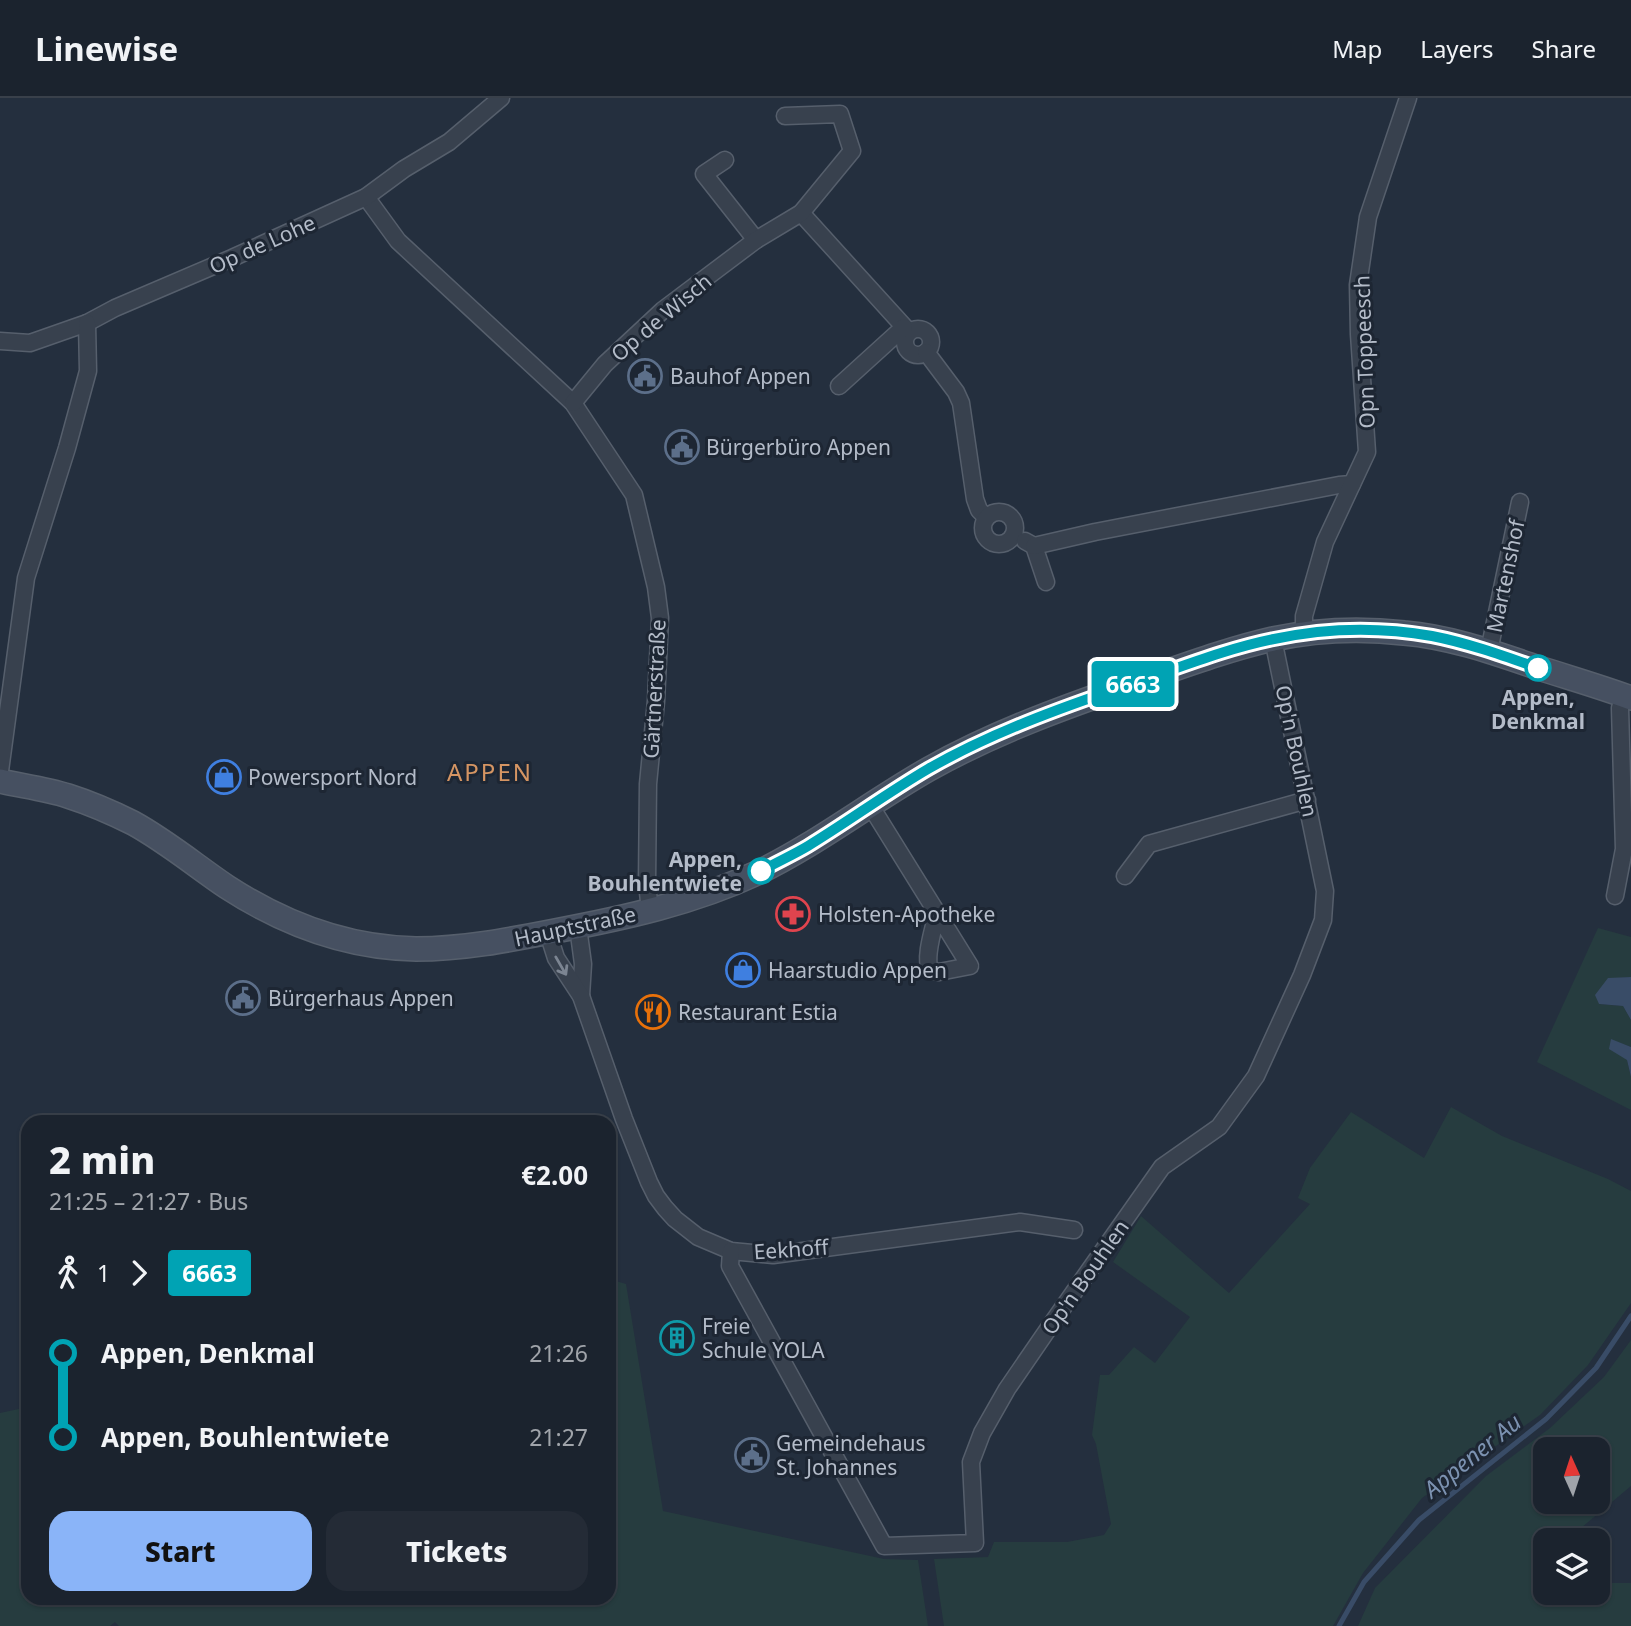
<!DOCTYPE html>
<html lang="en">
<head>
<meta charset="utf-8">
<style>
  :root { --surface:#1b232e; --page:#242b36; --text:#f1f3f6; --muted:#a0a4aa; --line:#39404a; --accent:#8ab4f8 }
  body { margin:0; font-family:"Noto Sans",sans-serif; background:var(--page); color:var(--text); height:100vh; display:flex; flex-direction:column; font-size:26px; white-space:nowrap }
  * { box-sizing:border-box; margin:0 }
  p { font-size:23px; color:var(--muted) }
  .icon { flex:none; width:38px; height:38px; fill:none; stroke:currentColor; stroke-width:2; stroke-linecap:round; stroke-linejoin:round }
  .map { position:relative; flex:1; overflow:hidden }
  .panel { position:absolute; left:21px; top:1017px; width:595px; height:490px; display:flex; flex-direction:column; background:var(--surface); border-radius:21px; box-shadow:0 2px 5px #0004,0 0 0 2px var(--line) }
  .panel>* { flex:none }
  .badge { padding:0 14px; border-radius:5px; font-size:24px; line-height:46px }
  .needle { width:46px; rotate:357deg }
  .tools { position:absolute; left:1533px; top:1339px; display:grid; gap:14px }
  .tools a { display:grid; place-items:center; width:77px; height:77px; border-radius:14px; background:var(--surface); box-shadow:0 2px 5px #0004,0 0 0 2px var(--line); font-size:35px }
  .map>.badge { position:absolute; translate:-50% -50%; box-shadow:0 0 0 4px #fff }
  .legs { display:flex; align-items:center; gap:10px; height:77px; padding:0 28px; font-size:23px }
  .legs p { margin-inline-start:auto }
  .overview { display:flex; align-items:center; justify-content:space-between; height:119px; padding:0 28px }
  h1 { font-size:38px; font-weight:800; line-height:52px }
  .cta { display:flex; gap:14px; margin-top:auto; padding:14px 28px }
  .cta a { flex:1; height:80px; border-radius:21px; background:var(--accent); color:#111; font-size:28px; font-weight:800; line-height:80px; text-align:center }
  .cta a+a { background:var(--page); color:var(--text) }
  ul { padding:0 28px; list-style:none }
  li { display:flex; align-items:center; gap:24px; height:84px; font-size:26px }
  li i { display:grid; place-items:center; width:10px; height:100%; margin:0 9px; background:currentColor }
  li i::after { content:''; width:18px; height:18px; margin:-9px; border:5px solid; border-radius:50%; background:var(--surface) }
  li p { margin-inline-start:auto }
  li:first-child i { background:linear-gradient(#0000 50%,currentColor 0) }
  li:last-child i { background:linear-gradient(currentColor 50%,#0000 0) }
  header { display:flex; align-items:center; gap:42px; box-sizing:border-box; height:98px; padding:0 35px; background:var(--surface); border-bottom:2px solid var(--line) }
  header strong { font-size:33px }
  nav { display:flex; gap:38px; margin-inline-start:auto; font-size:24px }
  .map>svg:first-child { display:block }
</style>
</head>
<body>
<header>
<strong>Linewise</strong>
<nav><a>Map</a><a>Layers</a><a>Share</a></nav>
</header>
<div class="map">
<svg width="1631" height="1528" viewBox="0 0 1631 1528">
  <rect width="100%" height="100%" fill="#242f3e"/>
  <g fill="#263c3f" fill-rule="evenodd">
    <path d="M 1598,830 L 1631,839 L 1631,879 L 1608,881 L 1599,906 L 1623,908 L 1631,922 L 1631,949 L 1611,942 L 1627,962 L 1631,979 L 1631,1012 L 1537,964 Z"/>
    <path d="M 1451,1009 L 1502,1038 L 1608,1081 L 1631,1093 L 1631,1205 L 1588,1267 L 1540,1317 L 1422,1400 L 1363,1475 L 1333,1528 L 944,1528 L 934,1461 L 988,1459 L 994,1444 L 1067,1444 L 1104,1437 L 1111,1426 L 1096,1346 L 1092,1337 L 1100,1277 L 1109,1277 L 1134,1249 L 1155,1265 L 1190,1219 L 1113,1164 L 1141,1118 L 1229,1195 L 1310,1106 L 1298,1100 L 1310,1070 L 1351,1014 L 1424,1060 Z"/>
    <path d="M 609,1181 L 626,1186 L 663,1413 L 884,1461 L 918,1462 L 928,1528 L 119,1528 L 115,1524 L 110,1528 L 0,1528 L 0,1315 L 28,1309 L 28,1500 L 609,1500 Z"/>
    <path d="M 1631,1242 L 1631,1388 L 1581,1430 L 1581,1442 L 1545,1442 L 1545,1494 L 1598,1494 L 1598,1485 L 1631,1485 L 1631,1528 L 1358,1528 L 1375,1490 L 1486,1378 L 1550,1330 L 1604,1279 ZM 1545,1351 L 1598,1351 L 1598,1404 L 1545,1404 Z"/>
  </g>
  <g fill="#394c67">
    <path d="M 1631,879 L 1631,922 L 1623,908 L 1599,906 L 1595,897 L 1608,880 Z"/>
    <path d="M 1611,941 L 1631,949 L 1631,979 L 1627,962 L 1609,951 Z"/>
  </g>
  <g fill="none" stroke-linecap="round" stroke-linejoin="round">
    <path stroke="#394c67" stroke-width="5" d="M 1339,1528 L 1364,1484 L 1419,1422 L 1546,1321 L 1596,1270 L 1631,1218"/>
    <g stroke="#565f6c" stroke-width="19">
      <g id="minor">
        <path d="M 725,62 L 704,76 L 756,142"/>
        <path d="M 366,99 L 398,143 L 573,305 L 634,397 L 656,489 L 660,520 L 656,603 L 648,686 L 647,785 L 650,813"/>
        <path d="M 801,115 L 909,234"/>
        <circle cx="918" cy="244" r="13"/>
        <path d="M 0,243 L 30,245 L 87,225 L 115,210 L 232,160 L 366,99 L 404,71 L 449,44 L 501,0"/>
        <path d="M 926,254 L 956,294 L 961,305 L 975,401 L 979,412 L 986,419"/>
        <path d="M 839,288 L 904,229"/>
        <path d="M 573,305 L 605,266 L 663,212 L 756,142 L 801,115 L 852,53 L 840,16 L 785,18"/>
        <circle cx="999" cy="430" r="16"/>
        <path d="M 1025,443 L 1034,448 L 1046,484"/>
        <path d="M 1034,448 L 1095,434 L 1339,387 L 1352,386"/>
        <path d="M 1304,536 L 1304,518 L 1325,444 L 1367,354 L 1359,236 L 1358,187 L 1368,119 L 1408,0"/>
        <path d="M 1489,553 L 1520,404"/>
        <path d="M 0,673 L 26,480 L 67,350 L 88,273 L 87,225"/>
        <path d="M 870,707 L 970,868 L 939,874 L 930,872 C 924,858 934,830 937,815"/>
        <path d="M 1125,778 L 1149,746 L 1307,702"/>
        <path d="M 1615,798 L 1624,751 L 1620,610 L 1624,597"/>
        <path d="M 578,829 L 583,866 L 581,898"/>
        <path d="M 548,835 L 556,860 L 581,898 L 624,1021 L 649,1084 L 656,1098 L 665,1110 L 675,1121 L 698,1139 L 731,1153 L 773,1157 L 1020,1124 L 1074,1132"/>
        <path d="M 731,1153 L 730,1168 L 884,1448 L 975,1445 L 971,1364 L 982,1335 L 1007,1291 L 1055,1221 L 1162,1069 L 1219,1029 L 1256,978 L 1302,877 L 1323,822 L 1325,793 L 1273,541"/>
      </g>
    </g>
    <g stroke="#565f6c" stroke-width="26">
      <path id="secondary" d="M 0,683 C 22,688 46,691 68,698 C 90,705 113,715 133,725 C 166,743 196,768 227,789 C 284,826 348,850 416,851 C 463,851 509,842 555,833 C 624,820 693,805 757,775 C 817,746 871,704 929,671 C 993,635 1062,610 1131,586 C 1178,570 1225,552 1273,541 C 1315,532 1361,530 1404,535 C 1451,539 1495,555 1539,570 C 1570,580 1601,589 1631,600"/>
    </g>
    <use href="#minor" stroke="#38414e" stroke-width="16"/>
    <use href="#secondary" stroke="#465061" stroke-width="23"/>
  </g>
  <defs><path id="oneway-shaft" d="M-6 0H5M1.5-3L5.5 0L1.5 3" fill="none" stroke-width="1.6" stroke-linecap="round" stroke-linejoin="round" transform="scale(1.75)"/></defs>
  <use stroke="#7c8592" href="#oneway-shaft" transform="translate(561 868) rotate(60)"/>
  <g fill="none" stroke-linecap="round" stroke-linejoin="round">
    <g stroke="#fff" stroke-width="16">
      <path id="line-1" d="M 761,773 C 777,764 793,757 808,748 C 849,723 887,695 928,671 C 991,635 1060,610 1128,587 C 1176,571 1224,551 1274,541 C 1325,530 1381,529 1432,538 C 1468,545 1504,558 1538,570"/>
    </g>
    <use href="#line-1" stroke="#00a3b4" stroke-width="10"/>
  </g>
  <defs>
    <g id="civic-ring" transform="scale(1.75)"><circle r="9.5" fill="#1d2633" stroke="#5c6f8a" stroke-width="1.5"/><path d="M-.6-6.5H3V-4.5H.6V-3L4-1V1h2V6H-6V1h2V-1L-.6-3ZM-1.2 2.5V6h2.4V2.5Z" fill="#5c6f8a"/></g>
    <g id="shop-ring" transform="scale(1.75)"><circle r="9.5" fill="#1d2633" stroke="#3f7fe0" stroke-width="1.5"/><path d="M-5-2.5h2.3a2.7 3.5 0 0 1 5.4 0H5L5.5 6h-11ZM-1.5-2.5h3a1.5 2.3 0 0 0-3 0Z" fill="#3f7fe0"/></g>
    <g id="pharmacy-ring" transform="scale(1.75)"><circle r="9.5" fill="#1d2633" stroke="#e0444e" stroke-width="1.5"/><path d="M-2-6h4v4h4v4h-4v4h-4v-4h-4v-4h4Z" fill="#e0444e"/></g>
    <g id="restaurant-ring" transform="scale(1.75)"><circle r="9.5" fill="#1d2633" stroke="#e8710a" stroke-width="1.5"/><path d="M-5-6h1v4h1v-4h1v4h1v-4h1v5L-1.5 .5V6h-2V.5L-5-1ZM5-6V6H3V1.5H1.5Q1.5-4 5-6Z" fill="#e8710a"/></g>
    <g id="building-ring" transform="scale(1.75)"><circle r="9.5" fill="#1d2633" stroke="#0f9aa8" stroke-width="1.5"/><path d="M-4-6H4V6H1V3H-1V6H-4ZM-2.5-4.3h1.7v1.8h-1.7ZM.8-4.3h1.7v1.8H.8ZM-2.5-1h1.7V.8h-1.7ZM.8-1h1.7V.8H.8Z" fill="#0f9aa8"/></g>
  </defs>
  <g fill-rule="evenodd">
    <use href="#civic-ring" x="645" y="278"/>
    <use href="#civic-ring" x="682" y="349"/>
    <use href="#shop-ring" x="224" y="679"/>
    <use href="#pharmacy-ring" x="793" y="816"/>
    <use href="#shop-ring" x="743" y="872"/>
    <use href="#civic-ring" x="243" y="900"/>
    <use href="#restaurant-ring" x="653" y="914"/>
    <use href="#building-ring" x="677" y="1240"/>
    <use href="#civic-ring" x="752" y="1357"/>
  </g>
  <g fill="#fff" stroke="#00a3b4" stroke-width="3.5">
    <circle cx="1538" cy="570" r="12"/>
    <circle cx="761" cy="773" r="12"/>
  </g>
  <g text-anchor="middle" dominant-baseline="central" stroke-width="6" stroke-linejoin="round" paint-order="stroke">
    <g font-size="21" fill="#b4bcc9" stroke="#1d2633">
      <text transform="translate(262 146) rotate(-24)">Op de Lohe</text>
      <text transform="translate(661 219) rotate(-40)">Op de Wisch</text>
      <text transform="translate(1364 254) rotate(-92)">Opn Toppeesch</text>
      <text transform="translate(1505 478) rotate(-78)">Martenshof</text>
      <text transform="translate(654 591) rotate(-87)">Gärtnerstraße</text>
      <text transform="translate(1297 653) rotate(78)">Op'n Bouhlen</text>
      <text transform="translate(575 828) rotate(-12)">Hauptstraße</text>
      <text transform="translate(791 1151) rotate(-4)">Eekhoff</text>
      <text transform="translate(1085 1179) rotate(-55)">Op'n Bouhlen</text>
    </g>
    <g font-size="21" fill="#b4bcc9" stroke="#1d2633" text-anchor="start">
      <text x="670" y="278">Bauhof Appen</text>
      <text x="706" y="349">Bürgerbüro Appen</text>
      <text x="248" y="679">Powersport Nord</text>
      <text x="818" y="816">Holsten-Apotheke</text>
      <text x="768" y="872">Haarstudio Appen</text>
      <text x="268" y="900">Bürgerhaus Appen</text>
      <text x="678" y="914">Restaurant Estia</text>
      <text x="702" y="1228">Freie<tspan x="702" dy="24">Schule YOLA</tspan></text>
      <text x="776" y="1345">Gemeindehaus<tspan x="776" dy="24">St. Johannes</tspan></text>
    </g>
    <g font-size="21" font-weight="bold" fill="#b4bcc9" stroke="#1d2633">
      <text x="1538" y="599">Appen,<tspan x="1538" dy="24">Denkmal</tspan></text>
      <text x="742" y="761" text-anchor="end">Appen,<tspan x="742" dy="24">Bouhlentwiete</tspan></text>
    </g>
    <g font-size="23" font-style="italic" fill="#7c92b1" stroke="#1d2633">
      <text transform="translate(1472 1357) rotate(-39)">Appener Au</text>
    </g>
    <g font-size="24" letter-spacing="2" fill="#d59563" stroke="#1d2633">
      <text x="490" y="673">APPEN</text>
    </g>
  </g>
</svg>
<div class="tools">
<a><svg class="needle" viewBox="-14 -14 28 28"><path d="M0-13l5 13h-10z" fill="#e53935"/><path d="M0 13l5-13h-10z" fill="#a0a4aa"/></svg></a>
<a><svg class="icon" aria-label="layers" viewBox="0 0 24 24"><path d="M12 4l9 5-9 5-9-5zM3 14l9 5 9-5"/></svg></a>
</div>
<b class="badge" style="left:1133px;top:586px;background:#00a3b4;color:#fff">6663</b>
<section class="panel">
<div class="overview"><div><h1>2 min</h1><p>21:25 – 21:27 · Bus</p></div><b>€2.00</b></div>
<div class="legs"><svg class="icon" aria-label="walk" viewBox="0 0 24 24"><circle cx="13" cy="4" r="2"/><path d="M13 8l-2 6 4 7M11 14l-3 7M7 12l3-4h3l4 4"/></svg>1<svg class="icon" aria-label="forward" viewBox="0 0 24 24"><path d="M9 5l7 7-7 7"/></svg><b class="badge" style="background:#00a3b4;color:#fff">6663</b></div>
<ul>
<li><i style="color:#00a3b4"></i><b>Appen, Denkmal</b><p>21:26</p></li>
<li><i style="color:#00a3b4"></i><b>Appen, Bouhlentwiete</b><p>21:27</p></li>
</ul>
<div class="cta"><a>Start</a><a>Tickets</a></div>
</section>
</div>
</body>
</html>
